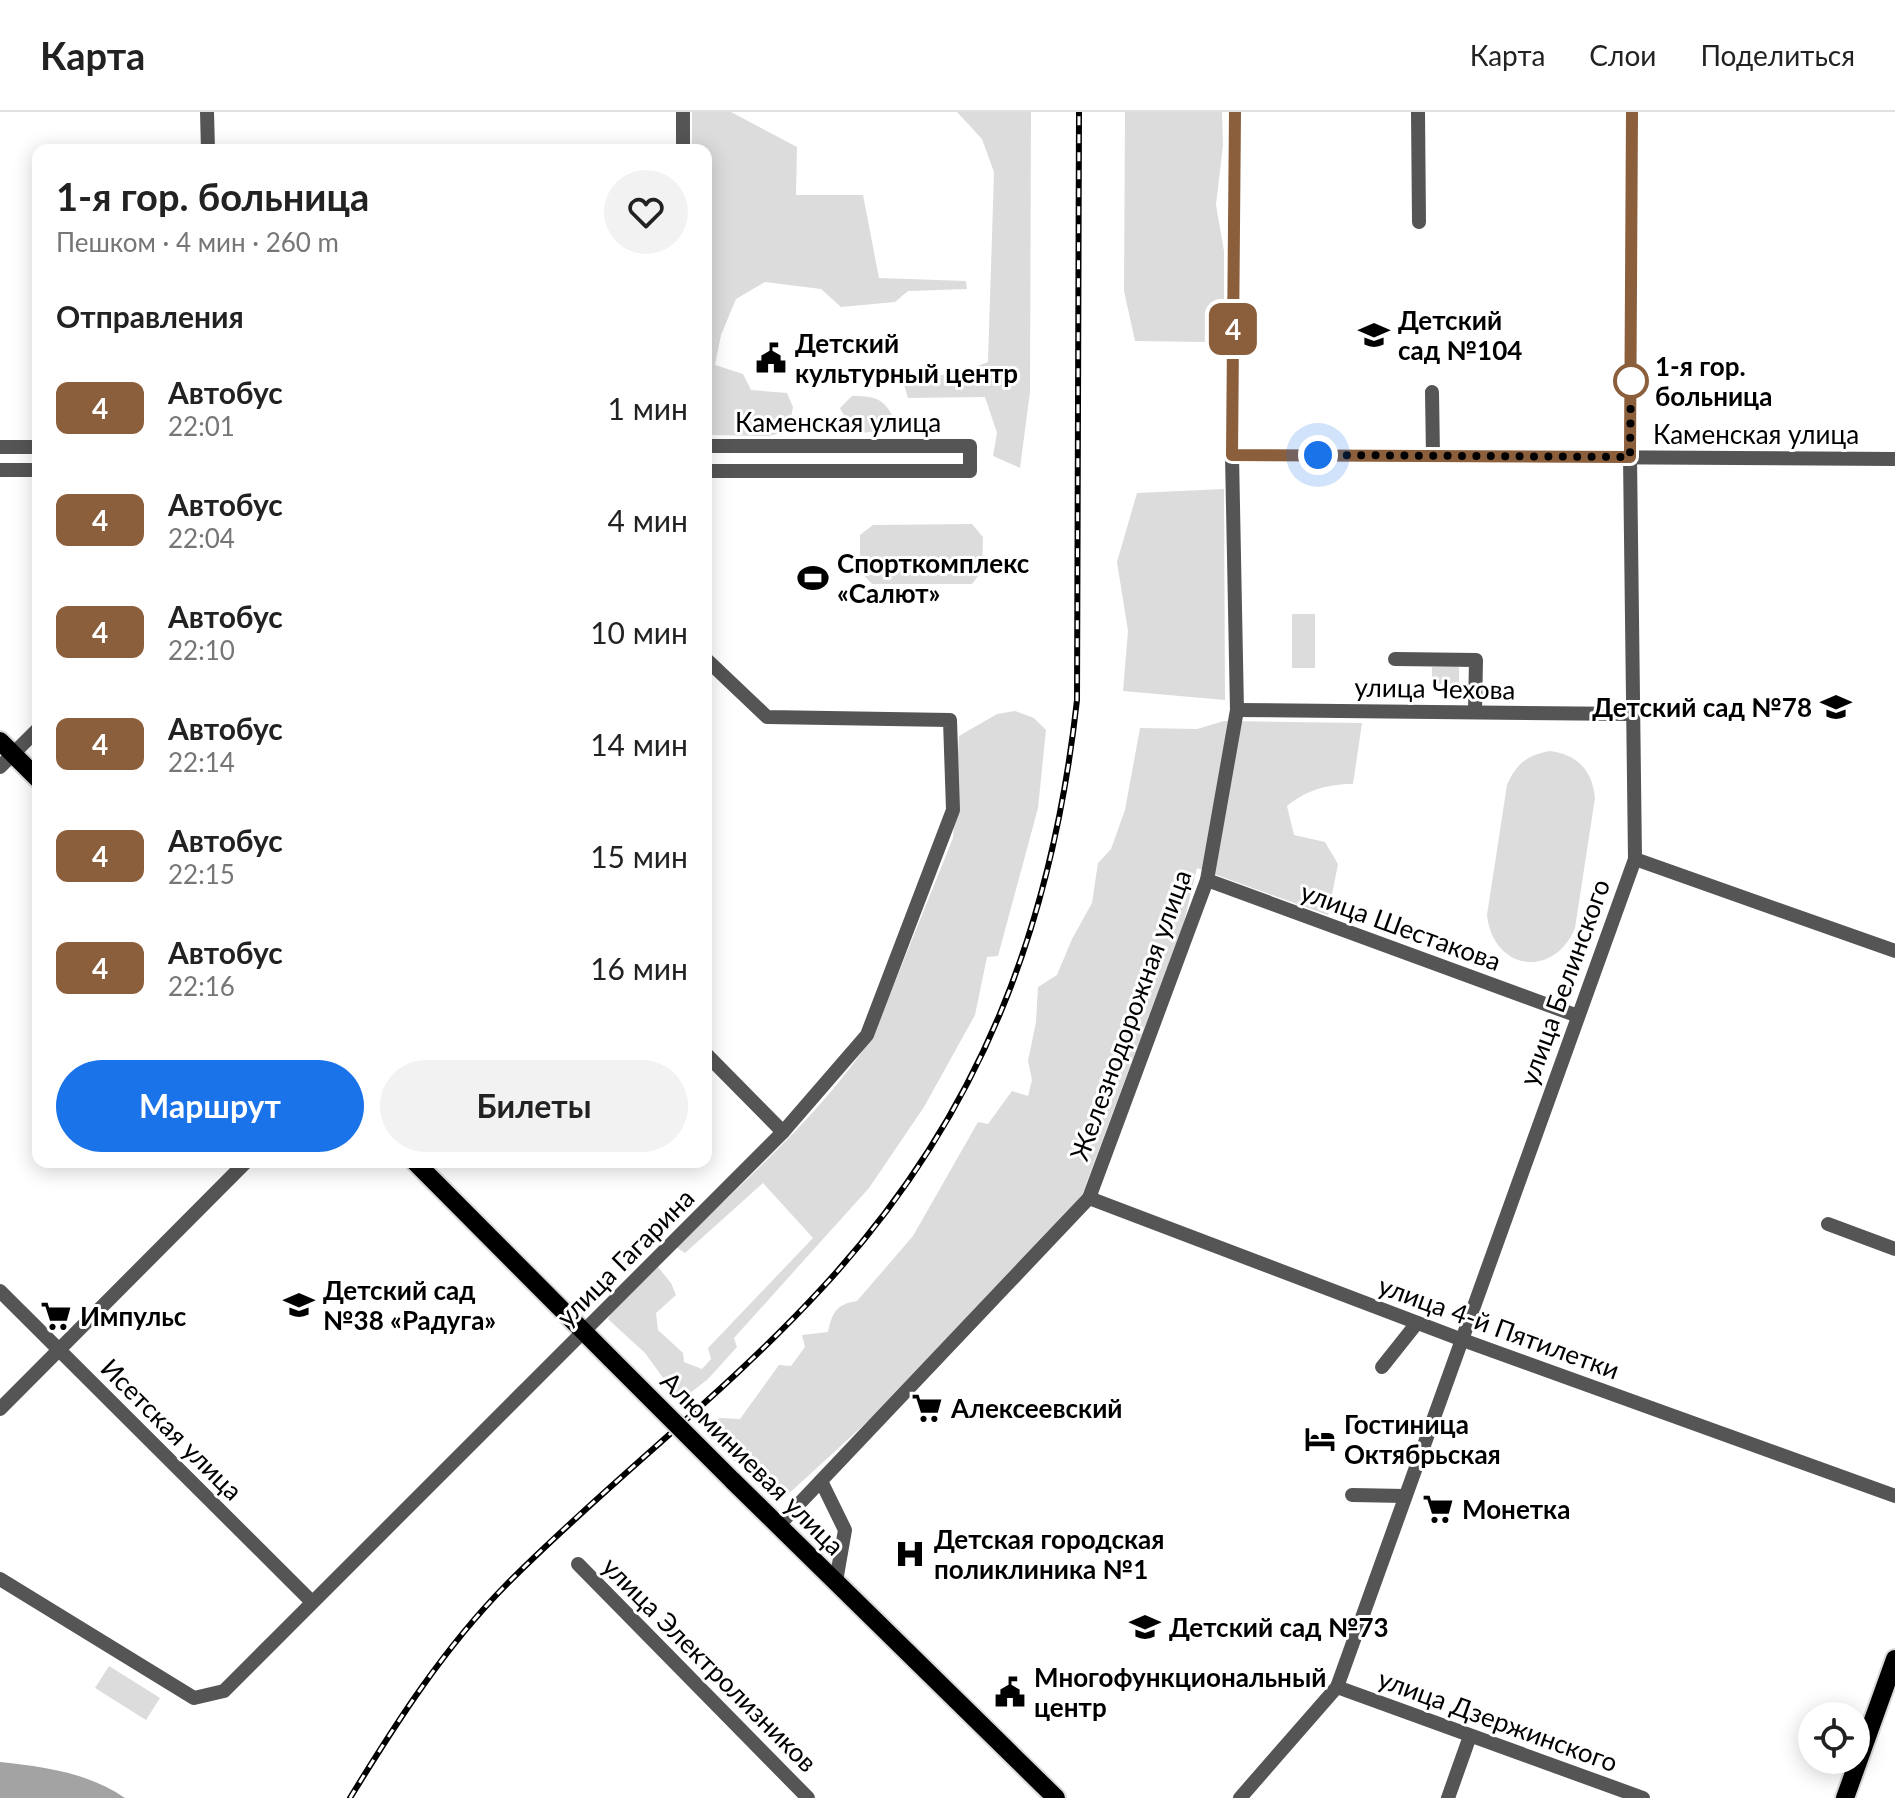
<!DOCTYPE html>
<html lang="ru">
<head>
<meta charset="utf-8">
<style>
  :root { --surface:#fff; --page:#f2f2f2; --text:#222; --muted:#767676; --line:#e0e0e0; --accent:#1a73e8 }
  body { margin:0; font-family:Lato,sans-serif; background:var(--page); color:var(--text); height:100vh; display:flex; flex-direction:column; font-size:30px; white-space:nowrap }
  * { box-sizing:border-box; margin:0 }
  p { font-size:26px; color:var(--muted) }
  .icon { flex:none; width:44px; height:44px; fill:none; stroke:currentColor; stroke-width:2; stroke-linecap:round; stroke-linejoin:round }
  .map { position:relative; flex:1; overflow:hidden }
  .drawer { position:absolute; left:32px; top:32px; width:680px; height:1024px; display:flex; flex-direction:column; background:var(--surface); border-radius:16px; box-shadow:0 4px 20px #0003 }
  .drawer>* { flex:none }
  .badge { padding:0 16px; border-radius:12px; font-size:28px; line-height:52px }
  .controls { position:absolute; left:1798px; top:1590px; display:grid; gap:16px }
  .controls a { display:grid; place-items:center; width:72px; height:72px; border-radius:50%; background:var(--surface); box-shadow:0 4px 20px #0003; font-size:40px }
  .you { position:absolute; width:40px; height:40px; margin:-20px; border:6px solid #fff; border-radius:50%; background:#1a73e8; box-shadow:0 0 0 12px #1a73e833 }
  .map>.badge { position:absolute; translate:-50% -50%; box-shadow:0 0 0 4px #fff }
  h2 { padding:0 24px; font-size:30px; line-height:72px }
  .round { display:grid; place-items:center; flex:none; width:84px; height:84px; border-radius:42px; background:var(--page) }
  .summary { display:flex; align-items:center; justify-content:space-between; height:136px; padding:0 24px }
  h1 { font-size:38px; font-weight:700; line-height:60px }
  .primary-button { display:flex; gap:16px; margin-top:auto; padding:16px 24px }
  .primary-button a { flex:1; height:92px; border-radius:48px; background:var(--accent); color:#fff; font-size:32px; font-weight:700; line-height:92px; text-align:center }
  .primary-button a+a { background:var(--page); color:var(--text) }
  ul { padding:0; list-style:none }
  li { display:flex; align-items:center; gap:24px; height:112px; padding:0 24px }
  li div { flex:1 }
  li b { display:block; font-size:30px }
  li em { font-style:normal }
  li .badge { min-width:88px; font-weight:700; text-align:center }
  header { display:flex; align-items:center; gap:48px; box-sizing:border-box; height:112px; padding:0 40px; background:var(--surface); border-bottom:2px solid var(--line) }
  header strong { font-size:38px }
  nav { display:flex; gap:44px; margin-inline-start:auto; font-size:28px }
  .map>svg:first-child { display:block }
</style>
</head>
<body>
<header>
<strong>Карта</strong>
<nav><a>Карта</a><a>Слои</a><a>Поделиться</a></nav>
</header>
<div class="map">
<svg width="1895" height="1686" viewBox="0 0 1895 1686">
  <rect width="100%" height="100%" fill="#fff"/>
  <g fill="#dcdcdc">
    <path d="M 692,0 L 731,0 L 797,35 L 796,83 L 863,83 L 879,166 L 966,169 L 967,177 L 908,179 L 895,190 L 841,195 L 821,177 L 765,170 L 736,187 L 721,223 L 715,253 L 743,262 L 751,278 L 787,281 L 793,295 L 788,319 L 769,324 L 710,323 L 706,320 L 706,38 L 692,38 Z"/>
    <path d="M 957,0 L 1031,0 L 1030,280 L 1020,356 L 993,344 L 997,321 L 985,285 L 908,286 L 902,266 L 956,262 L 988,250 L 994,60 L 982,27 Z"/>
    <path d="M 1125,0 L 1222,0 L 1223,33 L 1216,93 L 1224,139 L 1224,241 L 1204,230 L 1135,229 L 1124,179 Z"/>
    <path d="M 852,284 C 872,284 882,285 892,303 L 877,319 L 854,322 L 840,296 Z"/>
    <path d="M 1224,377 L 1225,588 L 1123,579 L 1128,519 L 1117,450 L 1137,381 Z"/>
    <path d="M 972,412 L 983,425 L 982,459 L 972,472 L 872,472 L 860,459 L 860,423 L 873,413 Z"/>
    <rect x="1292" y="502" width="23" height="54"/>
    <rect x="1432" y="555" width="27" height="17"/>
    <path d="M 1015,599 L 1034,606 L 1046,618 L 1038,696 L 998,844 L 987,845 L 975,903 L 924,995 L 869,1076 L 734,1226 L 737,1235 L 708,1267 L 680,1289 L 645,1241 L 608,1207 L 614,1196 L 658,1155 L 671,1171 L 676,1183 L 656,1201 L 658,1218 L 683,1241 L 684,1250 L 702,1257 L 711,1247 L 708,1236 L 813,1126 L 763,1071 L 685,1141 L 676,1135 C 743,1070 824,1000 874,922 L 953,726 L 959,624 L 997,602 Z"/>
    <path d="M 1224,609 L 1362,611 L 1353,672 C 1327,672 1307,678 1287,694 L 1294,723 L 1325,730 L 1338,752 L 1328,803 L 1197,756 L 1184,810 L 1082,1083 L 868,1309 L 784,1386 C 758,1370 715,1339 705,1310 L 721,1306 L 740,1307 L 779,1253 L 791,1254 L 805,1235 L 802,1223 L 828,1220 C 832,1201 836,1192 857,1189 L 913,1124 L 978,1010 L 988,1012 L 1012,979 L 1028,984 L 1032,968 L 1028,949 L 1036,910 L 1038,875 L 1057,863 L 1072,827 L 1092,791 L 1098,751 L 1111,737 L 1125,698 L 1140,616 L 1197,617 Z"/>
    <path d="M 1550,639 C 1578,643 1592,658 1595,686 L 1575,816 C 1554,867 1493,859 1487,803 L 1507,673 C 1516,652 1527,643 1550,639 Z"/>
    <path d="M 109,1554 L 160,1586 L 146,1608 L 95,1576 Z"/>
  </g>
  <path fill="#a3a3a3" d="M 0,1650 C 44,1655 87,1660 125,1686 L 0,1686 Z"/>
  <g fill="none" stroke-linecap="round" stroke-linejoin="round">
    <g stroke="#dbdbdb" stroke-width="22">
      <g id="major">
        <path d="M 0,629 L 38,667"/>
        <path d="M 415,1050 L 611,1247"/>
        <path d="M 732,1368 L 1056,1686"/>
        <path d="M 1845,1686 L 1895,1547"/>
      </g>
    </g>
    <g stroke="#555" stroke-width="14">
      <path d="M 207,0 L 208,38"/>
      <path d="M 1418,0 L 1419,110"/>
      <path d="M 683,38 L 683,0"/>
      <path d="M 1432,280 L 1433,344"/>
      <path d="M 706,334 L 970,334 L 970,359 L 706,359"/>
      <path d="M 0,335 L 38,335"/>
      <path d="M 1232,343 L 1895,347"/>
      <path d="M 0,358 L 38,358"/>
      <path d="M 1395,547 L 1476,548 L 1475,600"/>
      <path d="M 1237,598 L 1633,602"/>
      <path d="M 0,655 L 38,617"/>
      <path d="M 1635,747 L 1895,839"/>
      <path d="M 1207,768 L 1578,904"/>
      <path d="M 706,942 L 783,1020"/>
      <path d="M 1089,1086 L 1460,1227 L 1895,1384"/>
      <path d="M 1828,1112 L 1895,1137"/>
      <path d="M 0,1179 L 311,1489"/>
      <path d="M 1382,1255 L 1417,1211"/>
      <path d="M 0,1297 L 246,1050"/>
      <path d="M 821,1369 L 845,1418 L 836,1469"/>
      <path d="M 1352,1383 L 1405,1384"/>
      <path d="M 779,1413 L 1089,1086 L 1207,768 L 1237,598 L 1232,343 L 1235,0"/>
      <path d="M 578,1452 L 808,1686"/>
      <path d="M 0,1467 L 194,1586 L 224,1579 L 783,1020 L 867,923 L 953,698 L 950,608 L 767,605 L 706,547"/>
      <path d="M 1337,1575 L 1643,1686"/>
      <path d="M 1240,1686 L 1337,1575 L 1635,747 L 1630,345 L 1632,0"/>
      <path d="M 1448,1686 L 1470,1624"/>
    </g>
    <use href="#major" stroke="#000" stroke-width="18"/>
    <g stroke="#000" stroke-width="6">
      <path id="rail" d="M 350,1686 C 396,1611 444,1536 506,1473 C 608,1370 725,1282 823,1175 C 980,1005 1052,815 1077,588 L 1079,0"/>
    </g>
    <use href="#rail" stroke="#fff" stroke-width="3" stroke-dasharray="9" stroke-linecap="butt"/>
    <g stroke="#dbdbdb" stroke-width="22" stroke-linecap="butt">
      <path id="major-bridge" d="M 611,1247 L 732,1368"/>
    </g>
    <use href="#major-bridge" stroke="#000" stroke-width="18"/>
  </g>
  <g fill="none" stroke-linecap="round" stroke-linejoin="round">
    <g stroke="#fff" stroke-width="18">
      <path id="line" d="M 1235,0 L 1232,343 L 1630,345 L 1632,0"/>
    </g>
    <use href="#line" stroke="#8b5e3c" stroke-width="12"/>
    <path stroke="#000" stroke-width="8" stroke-dasharray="0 14.4" d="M 1318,343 L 1630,345 L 1631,263 L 1631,269"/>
  </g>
  <defs>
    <g id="school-bare" transform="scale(2.4)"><path d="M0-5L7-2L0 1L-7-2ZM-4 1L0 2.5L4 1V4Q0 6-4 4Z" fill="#000" stroke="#fff" stroke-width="2.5" paint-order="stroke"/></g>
    <g id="civic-bare" transform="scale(2.4)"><path d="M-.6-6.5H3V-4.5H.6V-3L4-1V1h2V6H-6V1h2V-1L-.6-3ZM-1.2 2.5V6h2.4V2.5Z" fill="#000" stroke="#fff" stroke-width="2.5" paint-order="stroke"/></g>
    <g id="stadium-bare" transform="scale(2.4)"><path d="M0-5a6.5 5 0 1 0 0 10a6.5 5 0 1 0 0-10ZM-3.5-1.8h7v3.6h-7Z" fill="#000" stroke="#fff" stroke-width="2.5" paint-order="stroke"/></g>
    <g id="supermarket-bare" transform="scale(2.4)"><path d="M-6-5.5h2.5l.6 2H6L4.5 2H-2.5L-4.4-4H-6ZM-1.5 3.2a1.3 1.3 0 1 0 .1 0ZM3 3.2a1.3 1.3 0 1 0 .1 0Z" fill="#000" stroke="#fff" stroke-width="2.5" paint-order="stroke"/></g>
    <g id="hotel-bare" transform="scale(2.4)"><path d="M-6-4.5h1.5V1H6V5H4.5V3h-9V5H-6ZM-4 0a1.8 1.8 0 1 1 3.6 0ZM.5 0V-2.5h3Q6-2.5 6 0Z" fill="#000" stroke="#fff" stroke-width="2.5" paint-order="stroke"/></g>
    <g id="hospital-bare" transform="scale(2.4)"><path d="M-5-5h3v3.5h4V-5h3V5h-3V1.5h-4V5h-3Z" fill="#000" stroke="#fff" stroke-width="2.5" paint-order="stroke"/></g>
  </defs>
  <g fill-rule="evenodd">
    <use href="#school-bare" x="1374" y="223"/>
    <use href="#civic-bare" x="771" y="246"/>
    <use href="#stadium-bare" x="813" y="466"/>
    <use href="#school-bare" x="1836" y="595"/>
    <use href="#school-bare" x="299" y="1193"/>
    <use href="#supermarket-bare" x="56" y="1204"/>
    <use href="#supermarket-bare" x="927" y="1296"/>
    <use href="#hotel-bare" x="1320" y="1327"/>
    <use href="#supermarket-bare" x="1438" y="1397"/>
    <use href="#hospital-bare" x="910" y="1442"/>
    <use href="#school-bare" x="1145" y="1515"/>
    <use href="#civic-bare" x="1010" y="1580"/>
  </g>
  <circle fill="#fff" stroke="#8b5e3c" stroke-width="4" cx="1631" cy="269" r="16"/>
  <g text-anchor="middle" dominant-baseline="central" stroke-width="6" stroke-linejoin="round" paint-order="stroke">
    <g font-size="26" font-weight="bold" fill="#000" stroke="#fff" text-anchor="start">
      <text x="1398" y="208">Детский<tspan x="1398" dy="30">сад №104</tspan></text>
      <text x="795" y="231">Детский<tspan x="795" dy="30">культурный центр</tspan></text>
      <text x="837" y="451">Спорткомплекс<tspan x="837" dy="30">«Салют»</tspan></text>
      <text x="1812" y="595" text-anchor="end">Детский сад №78</text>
      <text x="323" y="1178">Детский сад<tspan x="323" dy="30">№38 «Радуга»</tspan></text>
      <text x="80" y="1204">Импульс</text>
      <text x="951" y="1296">Алексеевский</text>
      <text x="1344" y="1312">Гостиница<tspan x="1344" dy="30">Октябрьская</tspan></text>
      <text x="1462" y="1397">Монетка</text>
      <text x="934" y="1427">Детская городская<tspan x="934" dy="30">поликлиника №1</tspan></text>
      <text x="1169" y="1515">Детский сад №73</text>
      <text x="1034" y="1565">Многофункциональный<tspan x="1034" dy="30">центр</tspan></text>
    </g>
    <g font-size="26" font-weight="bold" fill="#000" stroke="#fff" text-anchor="start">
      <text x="1655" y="254">1-я гор.<tspan x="1655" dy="30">больница</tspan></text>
    </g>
    <g font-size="26" fill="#000" stroke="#fff">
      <text x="838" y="310">Каменская улица</text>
      <text x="1756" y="322">Каменская улица</text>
      <text transform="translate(1435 576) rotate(1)">улица Чехова</text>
      <text transform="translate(1401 814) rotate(20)">улица Шестакова</text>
      <text transform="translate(1564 870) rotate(-70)">улица Белинского</text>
      <text transform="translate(1130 903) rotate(-70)">Железнодорожная улица</text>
      <text transform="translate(625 1145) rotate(-45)">улица Гагарина</text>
      <text transform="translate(1499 1215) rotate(20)">улица 4-й Пятилетки</text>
      <text transform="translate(172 1317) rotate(45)">Исетская улица</text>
      <text transform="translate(753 1351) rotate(45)">Алюминиевая улица</text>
      <text transform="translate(710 1552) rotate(45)">улица Электролизников</text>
      <text transform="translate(1498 1608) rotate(20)">улица Дзержинского</text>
    </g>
  </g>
</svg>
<div class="controls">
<a><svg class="icon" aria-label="locate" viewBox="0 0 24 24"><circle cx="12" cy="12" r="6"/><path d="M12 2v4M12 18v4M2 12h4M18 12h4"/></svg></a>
</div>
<div class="you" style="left:1318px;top:343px"></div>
<b class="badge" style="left:1233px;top:217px;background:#8b5e3c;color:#fff">4</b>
<section class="drawer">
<div class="summary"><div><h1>1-я гор. больница</h1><p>Пешком · 4 мин · 260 m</p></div><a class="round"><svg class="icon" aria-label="heart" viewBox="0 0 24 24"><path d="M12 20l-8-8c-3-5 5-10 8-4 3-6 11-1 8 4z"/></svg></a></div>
<h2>Отправления</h2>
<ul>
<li><span class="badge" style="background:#8b5e3c;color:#fff">4</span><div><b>Автобус</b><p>22:01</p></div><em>1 мин</em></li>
<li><span class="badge" style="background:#8b5e3c;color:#fff">4</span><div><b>Автобус</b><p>22:04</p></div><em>4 мин</em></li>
<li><span class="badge" style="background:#8b5e3c;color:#fff">4</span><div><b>Автобус</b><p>22:10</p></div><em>10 мин</em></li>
<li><span class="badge" style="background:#8b5e3c;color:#fff">4</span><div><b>Автобус</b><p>22:14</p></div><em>14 мин</em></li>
<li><span class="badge" style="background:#8b5e3c;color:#fff">4</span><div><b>Автобус</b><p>22:15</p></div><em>15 мин</em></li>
<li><span class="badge" style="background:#8b5e3c;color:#fff">4</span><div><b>Автобус</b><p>22:16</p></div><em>16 мин</em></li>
</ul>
<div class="primary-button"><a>Маршрут</a><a>Билеты</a></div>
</section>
</div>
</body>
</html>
